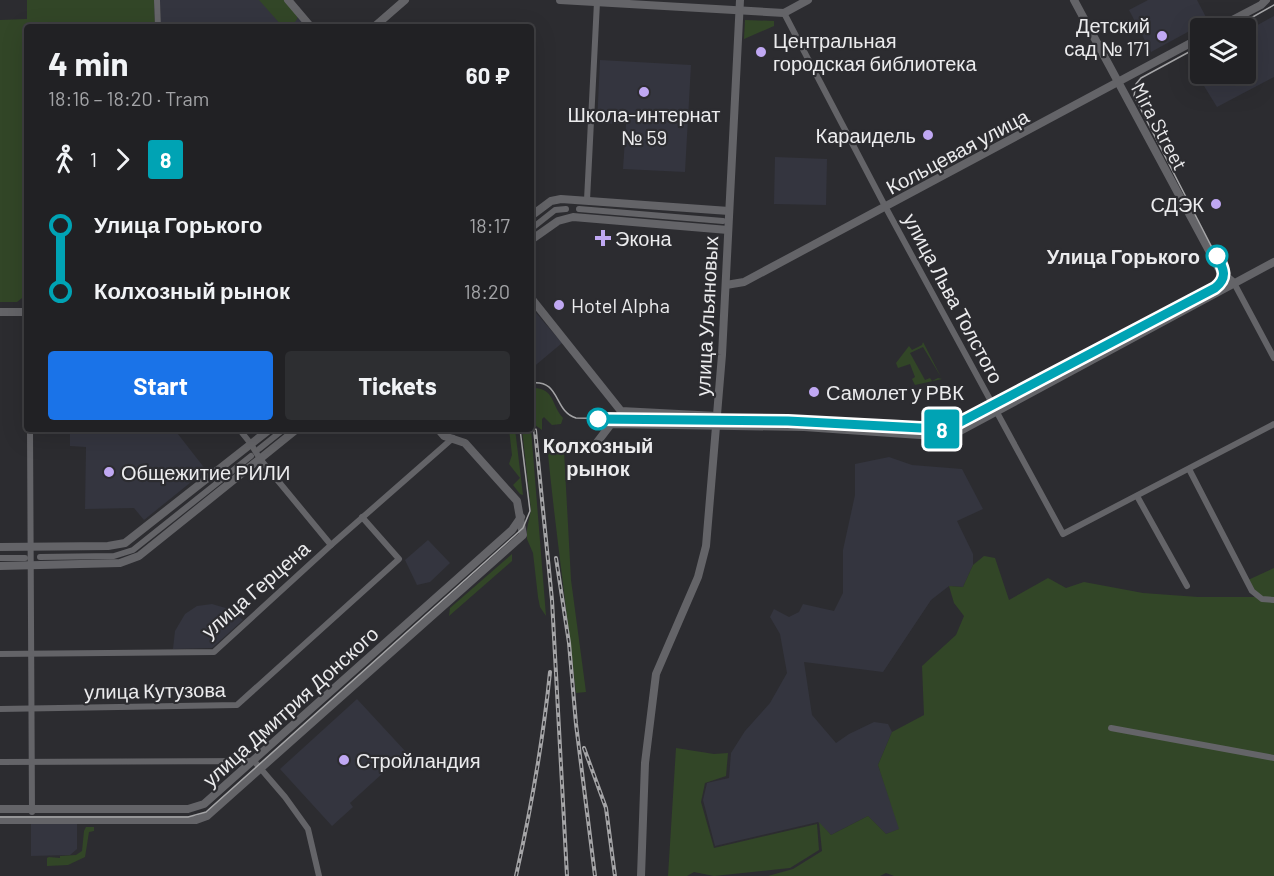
<!DOCTYPE html>
<html lang="en">
<head>
<meta charset="utf-8">
<style>
  :root { --surface:#212124; --page:#2d2e31; --text:#f1f3f6; --muted:#a2a3a6; --line:#3e3e41; --accent:#1a73e8 }
  body { margin:0; font-family:Barlow,sans-serif; background:var(--page); color:var(--text); height:100vh; display:flex; flex-direction:column; font-size:22px; white-space:nowrap }
  * { box-sizing:border-box; margin:0 }
  p { font-size:20px; color:var(--muted) }
  .icon { flex:none; width:33px; height:33px; fill:none; stroke:currentColor; stroke-width:2; stroke-linecap:round; stroke-linejoin:round }
  .map { position:relative; flex:1; overflow:hidden }
  .details { position:absolute; left:24px; top:24px; width:510px; height:408px; display:flex; flex-direction:column; background:var(--surface); border-radius:6px; box-shadow:0 6px 24px #0002,0 0 0 2px var(--line) }
  .details>* { flex:none }
  .badge { padding:0 12px; border-radius:4px; font-size:21px; line-height:39px }
  .buttons { position:absolute; left:1190px; top:18px; display:grid; gap:12px }
  .buttons a { display:grid; place-items:center; width:66px; height:66px; border-radius:6px; background:var(--surface); box-shadow:0 6px 24px #0002,0 0 0 2px var(--line); font-size:30px }
  .map>.badge { position:absolute; translate:-50% -50%; box-shadow:0 0 0 3px #fff }
  .legs { display:flex; align-items:center; gap:9px; height:66px; padding:0 24px; font-size:20px }
  .legs p { margin-inline-start:auto }
  .summary { display:flex; align-items:center; justify-content:space-between; height:102px; padding:0 24px }
  h1 { font-size:33px; font-weight:700; line-height:45px }
  .primary-button { display:flex; gap:12px; margin-top:auto; padding:12px 24px }
  .primary-button a { flex:1; height:69px; border-radius:6px; background:var(--accent); color:#fff; font-size:24px; font-weight:700; line-height:69px; text-align:center }
  .primary-button a+a { background:var(--page); color:var(--text) }
  ul { padding:0 24px; list-style:none }
  li { display:flex; align-items:center; gap:21px; height:66px; font-size:22px }
  li i { display:grid; place-items:center; width:9px; height:100%; margin:0 8px; background:currentColor }
  li i::after { content:''; width:15px; height:15px; margin:-8px; border:4px solid; border-radius:50%; background:var(--surface) }
  li p { margin-inline-start:auto }
  li:first-child i { background:linear-gradient(#0000 50%,currentColor 0) }
  li:last-child i { background:linear-gradient(currentColor 50%,#0000 0) }
  .map>svg:first-child { display:block }
</style>
</head>
<body>
<div class="map">
<svg width="1274" height="876" viewBox="0 0 1274 876">
  <rect width="100%" height="100%" fill="#2c2c30"/>
  <g fill="#34353f">
    <path d="M 160,0 L 284,0 L 306,27 L 161,27 Z"/>
    <path d="M 1148,0 L 1197,0 L 1208,21 L 1151,52 L 1129,10 Z"/>
    <path d="M 1274,16 L 1274,77 L 1217,107 L 1188,60 L 1200,54 L 1200,74 L 1245,74 L 1245,32 Z"/>
    <path d="M 600,60 L 691,65 L 685,172 L 623,169 L 626,124 L 597,123 Z"/>
    <path d="M 775,157 L 827,159 L 826,205 L 774,204 Z"/>
    <path d="M 531,307 L 562,343 L 531,369 Z"/>
    <path d="M 70,429 L 174,429 L 206,470 L 144,520 L 134,508 L 85,509 L 86,447 L 70,446 Z"/>
    <path d="M 889,457 L 912,465 L 962,469 L 983,509 L 957,521 L 973,554 L 973,565 L 963,587 L 949,586 L 931,600 L 883,672 L 804,662 L 812,715 L 836,743 L 849,734 L 874,722 L 888,724 L 892,732 L 878,765 L 900,829 L 886,834 L 868,816 L 831,835 L 818,822 L 715,846 L 703,800 L 707,783 L 729,778 L 731,753 L 745,731 L 770,703 L 787,673 L 780,634 L 770,617 L 774,609 L 789,617 L 799,612 L 803,604 L 834,611 L 843,593 L 843,550 L 855,495 L 855,464 Z"/>
    <path d="M 428,540 L 450,563 L 430,582 L 417,585 L 405,560 Z"/>
    <path d="M 212,604 L 229,609 L 243,620 L 212,648 L 173,649 L 175,631 L 185,614 L 197,606 Z"/>
    <path d="M 357,699 L 406,752 L 350,803 L 353,807 L 332,826 L 280,769 Z"/>
    <path d="M 31,823 L 77,823 L 77,849 L 70,855 L 31,856 Z"/>
  </g>
  <g fill="#324627">
    <path d="M 27,0 L 154,0 L 155,27 L 27,27 L 27,294 L 17,302 L 0,302 L 0,20 L 27,19 Z"/>
    <path d="M 259,0 L 286,0 L 298,16 C 296,23 291,27 283,27 Z"/>
    <path d="M 745,20 L 774,21 L 774,26 L 744,39 Z"/>
    <path d="M 923,342 L 941,377 L 923,347 L 910,353 L 925,380 L 930,378 L 932,381 L 938,378 L 942,379 L 915,385 L 912,379 L 915,377 L 910,364 L 898,368 L 896,363 L 909,346 L 912,350 L 922,345 Z"/>
    <path d="M 534,388 C 555,389 551,405 563,418 L 561,424 L 552,425 L 544,417 L 542,419 L 542,430 L 535,425 L 531,427 L 531,389 Z"/>
    <path d="M 509,429 L 515,429 L 523,495 L 520,494 L 513,485 L 520,478 L 509,464 L 512,455 Z"/>
    <path d="M 522,429 L 531,429 L 546,616 L 540,607 L 538,597 L 533,553 L 527,539 L 527,529 L 531,510 Z"/>
    <path d="M 550,443 L 560,445 L 564,451 L 571,580 L 586,692 L 576,693 C 567,610 555,528 547,444 Z"/>
    <path d="M 512,554 L 512,561 L 449,616 L 450,608 Z"/>
    <path d="M 984,556 L 995,558 L 1009,600 L 1048,578 L 1066,588 L 1084,582 L 1143,593 L 1198,597 L 1259,597 L 1248,580 L 1274,568 L 1274,876 L 894,876 L 886,873 L 880,876 L 768,876 L 793,869 L 822,851 L 819,822 L 831,835 L 868,816 L 886,834 L 899,829 L 878,765 L 892,732 L 924,715 L 922,666 L 956,635 L 964,616 L 954,603 L 949,586 L 963,587 L 973,565 Z"/>
    <path d="M 676,748 L 714,754 L 728,753 L 726,776 L 705,783 L 701,802 L 714,848 L 817,824 L 819,850 L 790,868 L 714,876 L 694,872 L 687,876 L 668,876 Z"/>
    <path d="M 86,827 L 94,827 L 94,831 L 89,832 L 85,857 L 68,865 L 47,866 L 47,858 L 49,857 L 60,858 L 60,856 L 76,855 L 82,851 L 84,831 Z"/>
  </g>
  <g fill="none" stroke-linecap="round" stroke-linejoin="round">
    <g stroke="#646468" stroke-width="6">
      <path d="M 157,0 L 158,27"/>
      <path d="M 784,13 L 886,208 L 1063,534 L 1274,424"/>
      <path d="M 587,200 L 597,2"/>
      <path d="M 579,209 L 723,221"/>
      <path d="M 531,229 L 555,210 L 566,209"/>
      <path d="M 1234,283 L 1274,358"/>
      <path d="M 30,429 L 32,812"/>
      <path d="M 239,429 L 251,444 L 260,459 L 331,545"/>
      <path d="M 259,449 L 284,429"/>
      <path d="M 1189,469 L 1252,591 L 1262,599 L 1274,600"/>
      <path d="M 1137,496 L 1187,586"/>
      <path d="M 40,557 L 114,556 L 133,550 L 251,456"/>
      <path d="M 0,558 L 25,558"/>
      <path d="M 0,654 L 214,652 L 331,545 L 453,438"/>
      <path d="M 0,709 L 237,705 L 399,559 L 362,517"/>
      <path d="M 1111,728 L 1274,758"/>
      <path d="M 0,762 L 254,761 L 285,797 L 308,829 L 319,876"/>
    </g>
    <g stroke="#646468" stroke-width="8">
      <path d="M 288,0 L 311,27"/>
      <path d="M 560,0 L 784,13 L 808,0"/>
      <path d="M 1074,0 L 1220,271 L 1234,283"/>
      <path d="M 374,27 L 405,0"/>
      <path d="M 1217,28 L 1261,5 L 1266,0"/>
      <path d="M 531,216 L 551,201 L 561,199 L 729,211"/>
      <path d="M 531,240 L 558,221 L 573,217 L 728,230"/>
      <path d="M 726,285 L 744,282 L 1200,38"/>
      <path d="M 531,298 L 621,411 L 717,416"/>
      <path d="M 0,312 L 27,312"/>
      <path d="M 595,445 L 611,424 L 804,427 L 949,437 L 1274,262"/>
      <path d="M 0,547 L 108,546 L 125,543 L 270,429"/>
      <path d="M 0,566 L 120,563 L 139,556 L 297,429"/>
      <path d="M 0,809 L 188,809 L 204,804 L 512,530 L 521,517"/>
      <path d="M 0,820 L 196,820 L 207,816 L 523,535 L 517,501 L 465,443 L 444,436 L 438,429"/>
      <path d="M 641,876 L 645,763 L 656,674 L 698,577 L 706,546 L 722,355 L 740,0"/>
    </g>
    <g stroke="#a5a5a7" stroke-width="1.5">
      <path d="M 1233,28 L 1274,5"/>
      <path d="M 531,383 C 561,379 553,411 576,418 L 788,421 L 940,429 L 951,427 L 1192,300 L 1223,281 L 1224,274 L 1222,267 L 1134,96 L 1136,84 L 1141,78 L 1200,46"/>
      <path d="M 0,817 L 188,817 L 206,812 L 523,528 L 530,511 L 520,429"/>
    </g>
    <g stroke="#a5a5a7" stroke-width="4">
      <g id="rail">
        <path d="M 535,430 L 552,600 L 567,876"/>
        <path d="M 556,558 L 569,643 L 576,724 L 595,876"/>
        <path d="M 584,748 L 606,808 L 615,876"/>
        <path d="M 516,876 C 531,809 543,741 550,672"/>
      </g>
    </g>
    <use href="#rail" stroke="#2c2c30" stroke-width="1.5" stroke-dasharray="4.5" stroke-linecap="butt"/>
  </g>
  <g fill="none" stroke-linecap="round" stroke-linejoin="round">
    <g stroke="#fff" stroke-width="14">
      <path id="line-1" d="M 598,419 L 788,421 L 940,429 L 951,427 L 1215,288 C 1228,278 1224,269 1217,256"/>
    </g>
    <use href="#line-1" stroke="#00a3b4" stroke-width="9"/>
  </g>
  <g fill="#c0a8f3" stroke="#2c2c30" stroke-width="2">
    <circle cx="1162" cy="36" r="6"/>
    <circle cx="761" cy="52" r="6"/>
    <circle cx="644" cy="92" r="6"/>
    <circle cx="928" cy="135" r="6"/>
    <circle cx="1216" cy="204" r="6"/>
    <path d="M600 229h6v6h6v6h-6v6h-6v-6h-6v-6h6z"/>
    <circle cx="559" cy="305" r="6"/>
    <circle cx="814" cy="392" r="6"/>
    <circle cx="109" cy="472" r="6"/>
    <circle cx="344" cy="760" r="6"/>
  </g>
  <g fill="#fff" stroke="#00a3b4" stroke-width="3">
    <circle cx="1217" cy="256" r="10"/>
    <circle cx="598" cy="419" r="10"/>
  </g>
  <g text-anchor="middle" dominant-baseline="central" stroke-width="4.5" stroke-linejoin="round" paint-order="stroke">
    <g font-size="20" fill="#ebebed" stroke="#2c2c30" text-anchor="start">
      <text x="1150" y="25" text-anchor="end">Детский<tspan x="1150" dy="23">сад № 171</tspan></text>
      <text x="773" y="40">Центральная<tspan x="773" dy="23">городская библиотека</tspan></text>
      <text x="644" y="114" text-anchor="middle">Школа-интернат<tspan x="644" dy="23">№ 59</tspan></text>
      <text x="916" y="135" text-anchor="end">Караидель</text>
      <text x="1204" y="204" text-anchor="end">СДЭК</text>
      <text x="615" y="238">Экона</text>
      <text x="571" y="305">Hotel Alpha</text>
      <text x="826" y="392">Самолет у РВК</text>
      <text x="121" y="472">Общежитие РИЛИ</text>
      <text x="356" y="760">Стройландия</text>
    </g>
    <g font-size="20" fill="#ebebed" stroke="#2c2c30">
      <text transform="translate(1160 126) rotate(62)">Mira Street</text>
      <text transform="translate(957 151) rotate(-28)">Кольцевая улица</text>
      <text transform="translate(954 298) rotate(62)">улица Льва Толстого</text>
      <text transform="translate(706 316) rotate(-87)">улица Ульяновых</text>
      <text transform="translate(255 589) rotate(-41)">улица Герцена</text>
      <text transform="translate(155 690) rotate(-1)">улица Кутузова</text>
      <text transform="translate(290 706) rotate(-42)">улица Дмитрия Донского</text>
    </g>
    <g font-size="20" font-weight="bold" fill="#ebebed" stroke="#2c2c30" text-anchor="end">
      <text x="1200" y="256">Улица Горького</text>
      <text x="598" y="445" text-anchor="middle">Колхозный<tspan x="598" dy="23">рынок</tspan></text>
    </g>
  </g>
</svg>
<div class="buttons">
<a><svg class="icon" aria-label="layers" viewBox="0 0 24 24"><path d="M12 4l9 5-9 5-9-5zM3 14l9 5 9-5"/></svg></a>
</div>
<b class="badge" style="left:942px;top:429px;background:#00a3b4;color:#fff">8</b>
<section class="details">
<div class="summary"><div><h1>4 min</h1><p>18:16 – 18:20 · Tram</p></div><b>60 ₽</b></div>
<div class="legs"><svg class="icon" aria-label="walk" viewBox="0 0 24 24"><circle cx="13" cy="4" r="2"/><path d="M13 8l-2 6 4 7M11 14l-3 7M7 12l3-4h3l4 4"/></svg>1<svg class="icon" aria-label="forward" viewBox="0 0 24 24"><path d="M9 5l7 7-7 7"/></svg><b class="badge" style="background:#00a3b4;color:#fff">8</b></div>
<ul>
<li><i style="color:#00a3b4"></i><b>Улица Горького</b><p>18:17</p></li>
<li><i style="color:#00a3b4"></i><b>Колхозный рынок</b><p>18:20</p></li>
</ul>
<div class="primary-button"><a>Start</a><a>Tickets</a></div>
</section>
</div>
</body>
</html>
